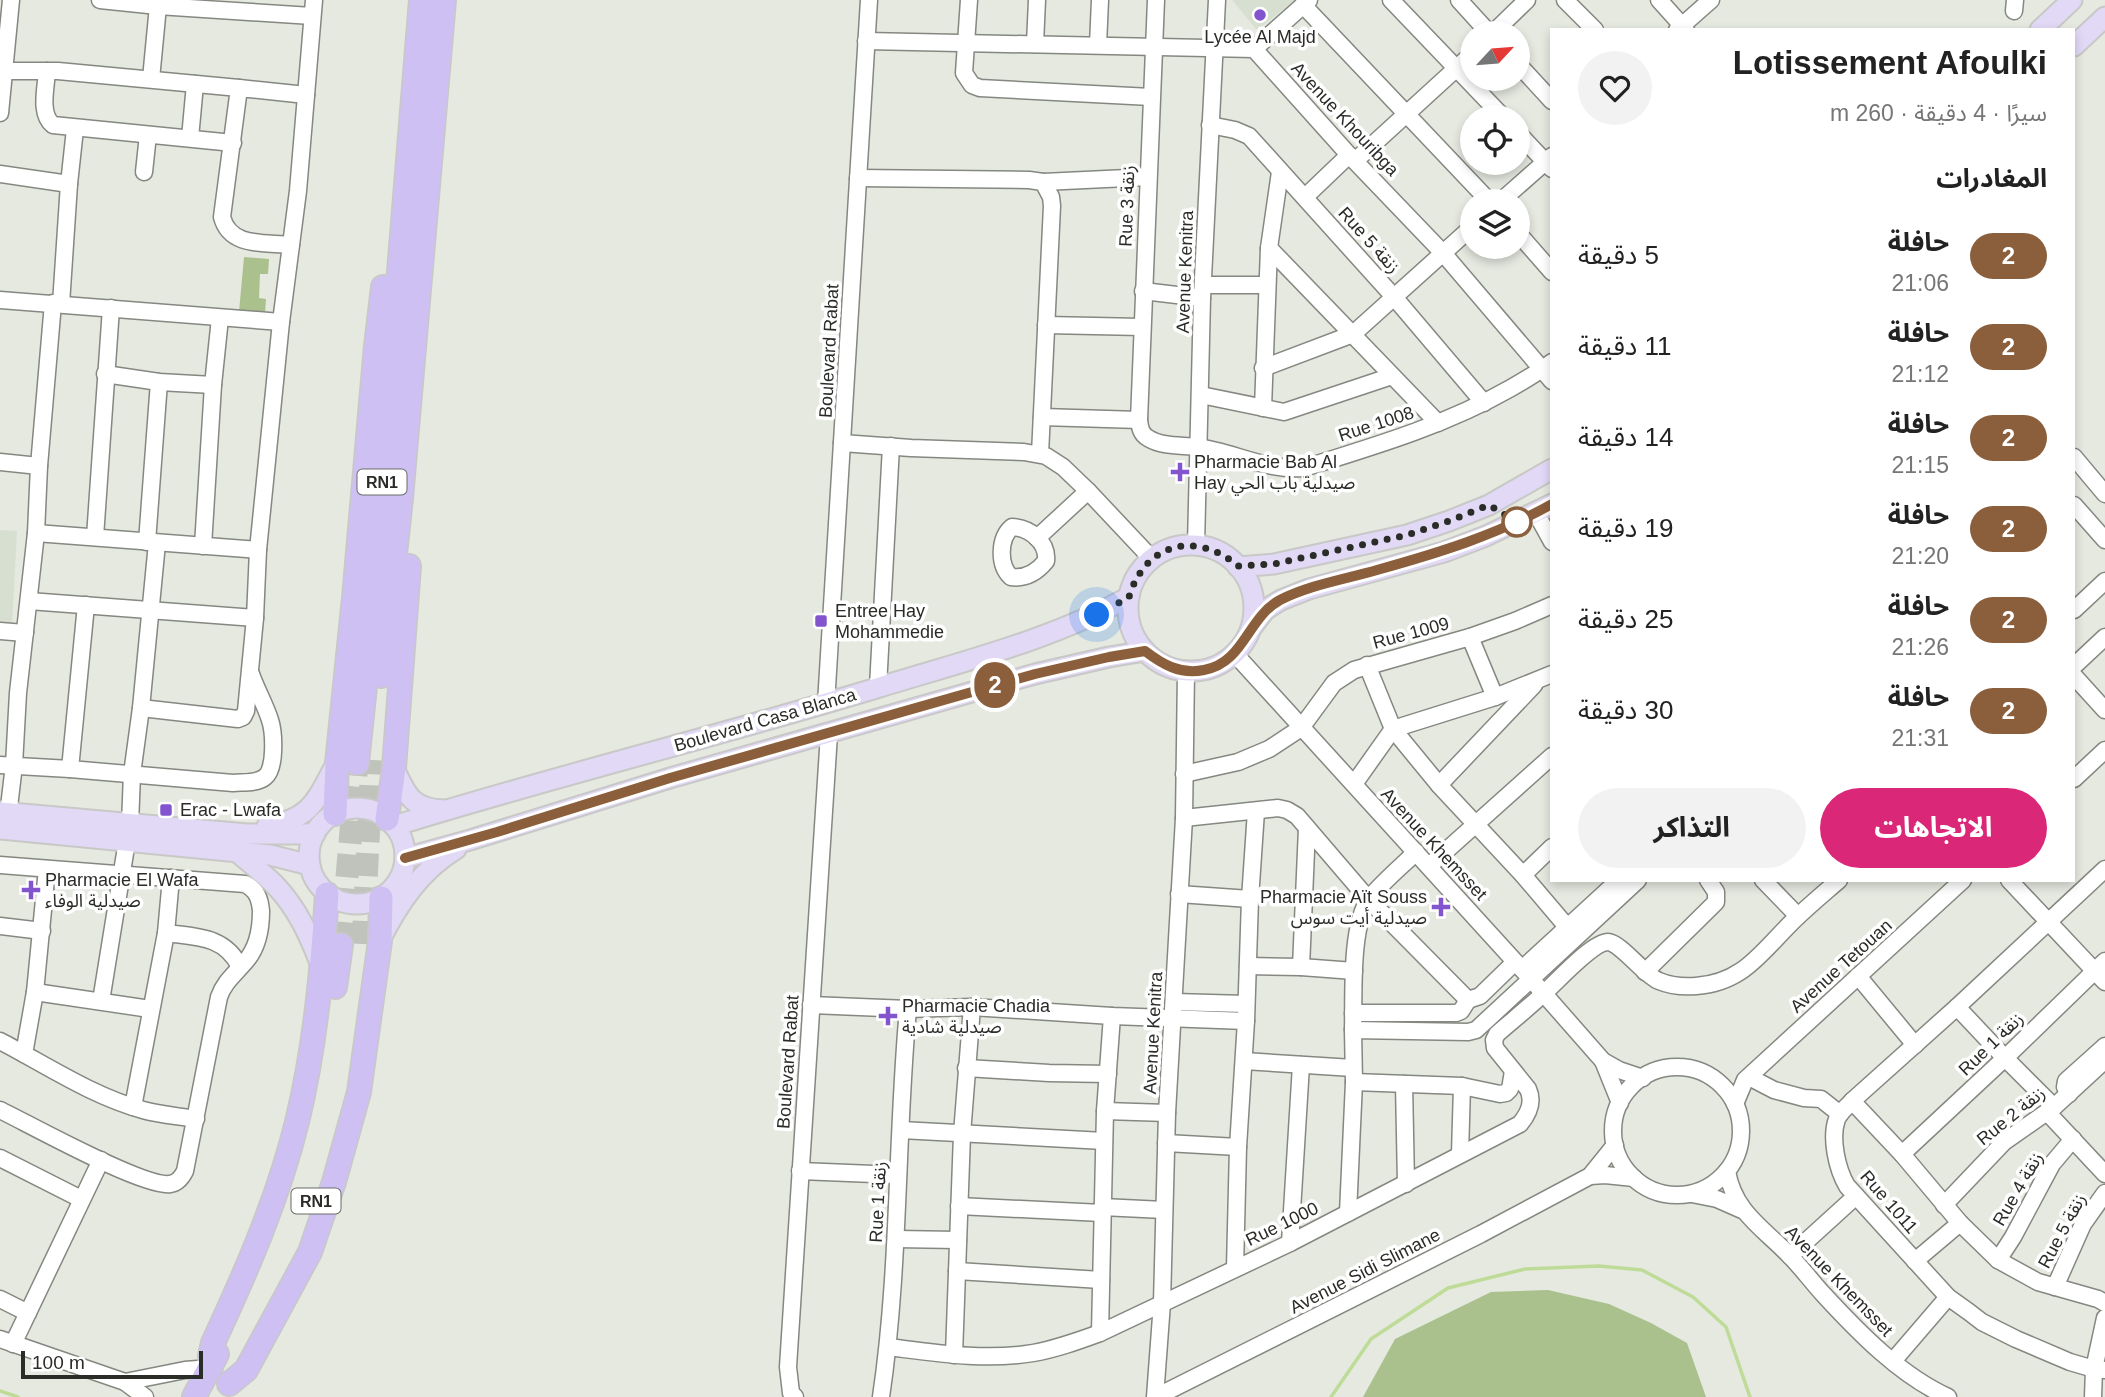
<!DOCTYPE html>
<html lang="ar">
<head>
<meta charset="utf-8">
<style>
  :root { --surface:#fff; --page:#f2f2f2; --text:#222; --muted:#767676; --accent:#db2777 }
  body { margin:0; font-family:Helvetica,"Noto Sans Arabic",sans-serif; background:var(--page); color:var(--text); direction:rtl; height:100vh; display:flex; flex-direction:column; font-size:26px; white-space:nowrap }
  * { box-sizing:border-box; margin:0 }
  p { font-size:23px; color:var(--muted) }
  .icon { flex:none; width:38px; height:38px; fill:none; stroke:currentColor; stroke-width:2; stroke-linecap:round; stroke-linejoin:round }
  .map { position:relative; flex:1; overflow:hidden; direction:ltr }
  .panel { position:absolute; left:1550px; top:28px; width:525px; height:854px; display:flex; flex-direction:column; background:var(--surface); border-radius:0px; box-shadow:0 4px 10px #0003; direction:rtl }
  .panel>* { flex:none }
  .badge { padding:0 14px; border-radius:23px; font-size:24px; line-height:46px }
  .needle { width:46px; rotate:64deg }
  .controls { position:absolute; left:1460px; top:21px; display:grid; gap:14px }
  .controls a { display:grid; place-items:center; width:70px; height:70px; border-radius:50%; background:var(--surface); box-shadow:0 4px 10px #0003; font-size:35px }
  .scale { position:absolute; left:21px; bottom:18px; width:182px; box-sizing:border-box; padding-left:7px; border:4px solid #2a2c28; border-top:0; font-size:19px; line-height:24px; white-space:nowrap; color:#2a2c28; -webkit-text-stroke:5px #fff; paint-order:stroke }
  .you { position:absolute; width:35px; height:35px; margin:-18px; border:5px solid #fff; border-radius:50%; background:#1a73e8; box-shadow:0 0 0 10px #1a73e833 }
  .map>.badge { position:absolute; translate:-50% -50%; box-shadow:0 0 0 4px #fff }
  h2 { padding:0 28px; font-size:26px; line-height:63px }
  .round { display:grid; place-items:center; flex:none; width:74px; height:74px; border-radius:37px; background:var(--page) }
  .summary { display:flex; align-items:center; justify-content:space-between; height:119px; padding:0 28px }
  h1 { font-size:33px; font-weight:700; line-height:52px }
  .cta { display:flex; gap:14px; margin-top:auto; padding:14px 28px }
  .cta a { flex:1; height:80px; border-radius:42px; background:var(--accent); color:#fff; font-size:28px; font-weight:700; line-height:80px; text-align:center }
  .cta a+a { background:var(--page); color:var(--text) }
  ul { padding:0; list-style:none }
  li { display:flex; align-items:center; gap:21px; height:91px; padding:0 28px }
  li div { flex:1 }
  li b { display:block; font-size:26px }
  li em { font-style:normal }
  li .badge { min-width:77px; font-weight:700; text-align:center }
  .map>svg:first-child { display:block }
</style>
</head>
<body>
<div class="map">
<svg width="2105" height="1397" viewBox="0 0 2105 1397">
  <rect width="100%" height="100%" fill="#e5e9e0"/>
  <g fill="#d7dfd0">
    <path d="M 1232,0 L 1295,0 L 1257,30 Z"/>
    <path d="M 0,530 L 17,531 L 12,624 L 0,624 Z"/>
  </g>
  <g fill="#aac18d">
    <path d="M 244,257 L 269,259 L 268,274 L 260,274 L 259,298 L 266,299 L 265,314 L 239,312 Z"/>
    <path d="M 1548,1290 L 1609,1304 L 1651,1323 L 1687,1343 L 1706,1397 L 1363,1397 L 1395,1339 L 1491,1292 Z"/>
  </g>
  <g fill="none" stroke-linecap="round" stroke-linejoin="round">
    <g stroke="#bedc98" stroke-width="3.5">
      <path d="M 0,1391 L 18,1397"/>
      <path d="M 1331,1397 L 1371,1339 L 1448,1288 L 1525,1269 L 1599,1266 L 1642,1270 L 1693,1297 L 1726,1327 L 1750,1397"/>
    </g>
    <g stroke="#c0c3bb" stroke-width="23" stroke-dasharray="23 11" stroke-linecap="butt">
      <path d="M 363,944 L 372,760"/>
      <path d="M 341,945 L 357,763"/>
    </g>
    <g stroke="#848880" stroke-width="19">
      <g id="minor">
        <path d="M 100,0 L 158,6 L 312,16"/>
        <path d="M 969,0 L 964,73 L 972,85 L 980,88 L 1151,97"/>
        <path d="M 1156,0 L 1139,420 C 1140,428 1141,434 1148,438 C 1162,447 1181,445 1197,447 C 1234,452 1266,471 1304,468 C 1375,446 1446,425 1511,388 C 1525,380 1539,372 1552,362"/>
        <path d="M 1391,0 L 1503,117"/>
        <path d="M 1459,0 L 1489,33"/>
        <path d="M 1565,0 L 1595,30"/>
        <path d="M 1659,0 L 1686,30"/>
        <path d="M 1303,5 L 1489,201"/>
        <path d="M 2014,11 L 2015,0"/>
        <path d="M 1677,30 L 1711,0"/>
        <path d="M 1493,33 L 1527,0"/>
        <path d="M 866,41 L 1254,49 L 1349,155 L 1443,253 L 1552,381"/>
        <path d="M 1035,44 L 1037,0"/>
        <path d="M 1098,45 L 1100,0"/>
        <path d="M 1254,49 L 1309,0"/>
        <path d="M 1517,63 L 1552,101"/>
        <path d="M 0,71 L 47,71 C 46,88 39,114 53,125 L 233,143"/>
        <path d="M 47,71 L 58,71 L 239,88"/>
        <path d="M 151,79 L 158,6"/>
        <path d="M 0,113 L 11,0"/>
        <path d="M 1210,125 L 1235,130 L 1249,136 L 1394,297 L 1484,403"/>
        <path d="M 1517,132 L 1552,169"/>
        <path d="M 190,138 L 195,84"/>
        <path d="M 1356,160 L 1472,54"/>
        <path d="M 144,172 L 148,135"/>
        <path d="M 0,174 L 69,184"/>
        <path d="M 858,178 L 1029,180 L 1043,182 L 1051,197 L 1052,206 L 1040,454"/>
        <path d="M 1043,182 L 1148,177"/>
        <path d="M 1305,197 L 1349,155"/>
        <path d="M 1501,201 L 1552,156"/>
        <path d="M 1517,232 L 1552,272"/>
        <path d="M 291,245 C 265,242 230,248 222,217 L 239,88 L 306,95"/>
        <path d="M 1269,248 L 1438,423"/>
        <path d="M 1203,285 L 1267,285"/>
        <path d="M 1143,291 L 1202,298"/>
        <path d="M 0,300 L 281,322"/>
        <path d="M 61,304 L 69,184 L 75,129"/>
        <path d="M 1046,325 L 1142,327"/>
        <path d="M 1263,368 L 1353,334 L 1472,227"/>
        <path d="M 105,374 L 159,382 L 213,385"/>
        <path d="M 1201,395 L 1284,412 L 1392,376"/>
        <path d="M 1263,408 L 1269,248 L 1280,172"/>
        <path d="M 1042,417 L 1139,420"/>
        <path d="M 842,443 L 911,448 L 1024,452 L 1046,456 L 1063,467 L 1088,491 L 1152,559"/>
        <path d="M 2074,457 L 2105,494"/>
        <path d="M 0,462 L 39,466"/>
        <path d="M 2074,505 L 2105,540"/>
        <path d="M 1536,513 L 1552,542"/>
        <path d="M 1012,527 C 1030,528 1048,542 1046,561 C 1037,572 1025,579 1011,577 C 998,565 999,538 1012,527 Z"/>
        <path d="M 36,533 L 258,550"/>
        <path d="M 95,537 L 111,308"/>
        <path d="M 1037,538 L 1088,491"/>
        <path d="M 147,542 L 159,382"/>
        <path d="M 1196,545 L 1202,298 L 1217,0"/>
        <path d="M 203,546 L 213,385 L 220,318"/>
        <path d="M 29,601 L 255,618"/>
        <path d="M 86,605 L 70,769 L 233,783 C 242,782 257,784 265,777 C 276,769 274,732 270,720 C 265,704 256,689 251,674"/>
        <path d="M 2074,610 L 2105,581"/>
        <path d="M 0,631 L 25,633"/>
        <path d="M 1470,637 L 1495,697"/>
        <path d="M 1235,654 L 1531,979 L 1603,1061 L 1619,1070 L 1643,1078"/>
        <path d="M 1367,665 L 1393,729 L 1439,785 L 1523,875 L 1568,928"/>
        <path d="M 2074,666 L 2105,637"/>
        <path d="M 2074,676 L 2105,710"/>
        <path d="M 878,687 L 891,446"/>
        <path d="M 826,704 L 869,0"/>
        <path d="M 141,708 L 238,719 L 243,717 L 246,711 L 255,618 L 258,550 L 281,322 L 298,191 L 314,0"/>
        <path d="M 0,765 L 70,769"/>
        <path d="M 1184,774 L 1238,762 L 1269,749 L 1301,728 L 1334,683 L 1354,670 L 1470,637 L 1515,621 L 1552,605"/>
        <path d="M 2074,779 L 2105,750"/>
        <path d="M 1354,784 L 1393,729 L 1495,697 L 1552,674"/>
        <path d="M 1439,785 L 1534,685"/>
        <path d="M 1184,818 L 1278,808 L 1287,810 L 1297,816 L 1369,900 L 1468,1000 L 1480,996 L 1515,962"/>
        <path d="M 7,824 L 14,765 L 18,693 L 36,533 L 39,466 L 53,303"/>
        <path d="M 130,824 L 132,774 L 141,708 L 157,543"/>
        <path d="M 1307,828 L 1301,967 L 1354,971"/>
        <path d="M 0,865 L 245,884 C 257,890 260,899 261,911 C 261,930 258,948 245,962 C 235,974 224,982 219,997 L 185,1171 C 182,1177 178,1183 170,1184 C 144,1188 29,1124 0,1110"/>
        <path d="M 1429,866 L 1552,756"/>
        <path d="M 2105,869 L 1957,1007 L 1852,1101 C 1847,1107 1840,1112 1837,1119 C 1830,1138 1837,1169 1847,1186 L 1948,1297 L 1969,1312 L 1982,1322 L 2016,1339 L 2070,1362 L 2094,1369 L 2105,1370"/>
        <path d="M 1523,875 L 1552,847"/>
        <path d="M 1763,880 L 1798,916"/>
        <path d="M 2009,880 L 2105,982"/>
        <path d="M 1179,894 L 1250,899"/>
        <path d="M 0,926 L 42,931"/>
        <path d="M 166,933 C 197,937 225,936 240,967"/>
        <path d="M 1248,966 L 1301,967"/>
        <path d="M 1522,969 L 1619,880"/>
        <path d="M 1645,972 L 1716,902 L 1716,892 L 1708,880"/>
        <path d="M 1858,976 L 1915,1045"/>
        <path d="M 35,992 L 150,1009"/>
        <path d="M 101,1001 L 127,841"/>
        <path d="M 1174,1002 L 1246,1004"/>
        <path d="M 811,1005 L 908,1009 L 972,1007 L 1112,1016 L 1246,1021 L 1238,1147 L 1235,1268"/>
        <path d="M 1957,1007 L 2005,1058 L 2054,1107"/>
        <path d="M 1353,1013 L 1456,1013 L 1461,1011 L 1468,1000"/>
        <path d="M 1246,1021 L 1250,899 L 1256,811"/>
        <path d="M 1353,1030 C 1354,996 1350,927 1369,899 C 1379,885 1403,865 1416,852"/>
        <path d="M 0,1041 C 46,1065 92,1096 143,1110 C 160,1115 179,1116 196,1119"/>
        <path d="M 24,1054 L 35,992 L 47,869"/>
        <path d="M 1244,1061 L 1353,1068"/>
        <path d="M 1603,1061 L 1620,1103"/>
        <circle cx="1677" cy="1131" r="64"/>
        <path d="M 966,1068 L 1049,1073 L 1108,1074"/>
        <path d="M 1749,1077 L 1774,1090 L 1804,1098 L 1821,1099 L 1840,1114"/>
        <path d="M 1354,1082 L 1462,1086 L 1500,1094 L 1506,1093 L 1510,1089 L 1513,1071"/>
        <path d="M 1404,1084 L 1406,1184"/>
        <path d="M 2069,1094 L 2065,1087 L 2066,1081 L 2105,1046"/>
        <path d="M 1852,1101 L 1902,1154 L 1960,1223 L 1998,1260 L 2038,1282 L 2098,1299 L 2105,1303"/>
        <path d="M 1735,1104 L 1745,1080 L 1963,880"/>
        <path d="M 133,1107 L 166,933 L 171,878"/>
        <path d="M 1105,1111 L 1167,1113"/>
        <path d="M 2047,1112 L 2105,1174"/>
        <path d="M 901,1130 L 1104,1141"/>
        <path d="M 1166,1143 L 1238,1147"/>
        <path d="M 1460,1154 L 1462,1086"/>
        <path d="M 1902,1154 L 2005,1058 L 2105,961"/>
        <path d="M 0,1158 L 81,1199"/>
        <path d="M 800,1171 L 898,1175"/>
        <path d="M 1727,1171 C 1734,1212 1763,1228 1789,1255 C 1802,1268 1812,1282 1824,1295 C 1859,1333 1901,1376 1948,1397"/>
        <path d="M 1590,1176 L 1605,1175 L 1634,1178"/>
        <path d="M 1692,1194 L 1717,1199 L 1742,1210"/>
        <path d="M 1944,1205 L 2004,1142 L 2054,1107 L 2105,1060"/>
        <path d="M 959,1206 L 1102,1213"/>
        <path d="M 1102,1207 L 1164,1210"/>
        <path d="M 1348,1213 L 1354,1082 L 1353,1030 L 1468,1032 L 1476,1030 L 1638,880"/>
        <path d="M 896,1239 L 958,1240"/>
        <path d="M 1290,1243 L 1301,1065"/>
        <path d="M 1790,1256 L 1856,1196"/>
        <path d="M 1998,1260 L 2013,1237 L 2052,1164 L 2073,1139"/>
        <path d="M 1915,1261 L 1960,1223"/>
        <path d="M 957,1271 L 1101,1280"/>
        <path d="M 2055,1287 L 2083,1224 L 2105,1193"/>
        <path d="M 0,1299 L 28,1313"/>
        <path d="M 1100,1333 L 1105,1111 L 1112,1016"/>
        <path d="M 0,1339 L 125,1382 L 145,1397"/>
        <path d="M 13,1344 L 101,1160"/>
        <path d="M 888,1347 C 936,1353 985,1361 1033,1353 C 1056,1349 1078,1341 1100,1333 L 1290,1243 L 1520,1124 C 1529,1113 1534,1102 1528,1089 L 1495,1048 L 1494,1040 L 1497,1034 C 1512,1021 1528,1008 1542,995 C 1555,984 1592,942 1608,942 C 1621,943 1644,975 1659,981 C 1671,986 1683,987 1696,986 C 1742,983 1760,954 1791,923 C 1806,908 1823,894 1839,880"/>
        <path d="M 954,1355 L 962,1134 L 972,1007"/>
        <path d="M 1893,1361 L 1948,1297"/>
        <path d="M 125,1382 L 185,1370 L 211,1368"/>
        <path d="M 795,1397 L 791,1393 L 788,1367 L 829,734"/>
        <path d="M 881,1397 C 900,1269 896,1138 908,1009"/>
        <path d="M 1155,1397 L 1162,1303 L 1167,1113 L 1184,818 L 1186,671"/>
        <path d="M 1156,1397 L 1481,1234 L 1590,1176 L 1615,1145"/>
        <path d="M 2093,1397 L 2094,1369 L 2105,1318"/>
      </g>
    </g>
    <g stroke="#c8c8c7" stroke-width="23">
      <g id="major">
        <path d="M 2040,30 L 2072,0"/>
        <path d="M 2074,46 L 2105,17"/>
        <circle cx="1191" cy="608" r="63"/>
        <path d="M 1238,567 L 1274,564 L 1407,535 L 1449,521 L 1489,505 L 1552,469"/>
        <path d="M 1252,627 L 1265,610 L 1281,600 L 1309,589 L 1444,552 L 1486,536 L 1552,504"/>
        <path d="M 394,768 C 406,794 411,809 444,810"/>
        <circle cx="357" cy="856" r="48"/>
        <path d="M 0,812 L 247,834 L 315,834"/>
        <path d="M 267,826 C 312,819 316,800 336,764"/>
        <path d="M 394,826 C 555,776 719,736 880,687 C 964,661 1051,640 1129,597"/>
        <path d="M 0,829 L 270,855 L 310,865"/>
        <path d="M 237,852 C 250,863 263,873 275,885 C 298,909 310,937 322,968"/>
        <path d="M 405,858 L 470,840 L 670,778 L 1035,674 L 1109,657 L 1145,651"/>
        <path d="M 380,940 C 399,903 420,871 456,849"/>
      </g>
    </g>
    <g stroke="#c8c8c7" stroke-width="26">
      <g id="highway">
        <path d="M 382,676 L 401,498 L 444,0"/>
        <path d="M 357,763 L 367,667 L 421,0"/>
        <path d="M 335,814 L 337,763 L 354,598 L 376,346 L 383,287"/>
        <path d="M 387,819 L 394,768 L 409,566"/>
        <path d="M 335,987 L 341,945"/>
        <path d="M 211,1368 L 210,1356 L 213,1343 C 246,1272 278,1199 297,1122 C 315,1048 322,971 327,894"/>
        <path d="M 229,1384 L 246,1370 L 310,1252 L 334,1182 L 359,1092 L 380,941 L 381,898"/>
        <path d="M 194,1397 L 217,1354"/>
      </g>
    </g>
    <use href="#minor" stroke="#fff" stroke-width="16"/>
    <use href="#major" stroke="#e2d9f7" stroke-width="19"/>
    <use href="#highway" stroke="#cec0f2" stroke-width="23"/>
  </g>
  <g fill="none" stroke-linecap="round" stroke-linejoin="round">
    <g stroke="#fff" stroke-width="16">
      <path id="line" d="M 405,858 L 497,832 L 670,778 L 1035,674 L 1109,657 L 1145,651 C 1162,664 1180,675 1204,670 C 1244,663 1247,618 1280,600 C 1309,585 1346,579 1377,570 C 1438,553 1497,535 1552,504"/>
    </g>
    <use href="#line" stroke="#8b5e3c" stroke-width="10"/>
    <path stroke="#2a2c28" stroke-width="7" stroke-dasharray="0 12.6" d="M 1097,615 L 1129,597 C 1145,543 1196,530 1238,566 L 1274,564 L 1407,535 L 1449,521 L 1489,505 L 1517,522"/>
  </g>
  <g fill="#8255ce" stroke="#fff" stroke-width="2.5">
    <circle cx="1260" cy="15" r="7"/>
    <path d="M1176.5 461.5h7v7h7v7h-7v7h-7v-7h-7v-7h7z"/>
    <rect x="814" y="614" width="14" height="14" rx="3.5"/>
    <rect x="159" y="803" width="14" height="14" rx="3.5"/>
    <path d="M27.5 879.5h7v7h7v7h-7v7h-7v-7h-7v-7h7z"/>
    <path d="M1437.5 896.5h7v7h7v7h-7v7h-7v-7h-7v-7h7z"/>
    <path d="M884.5 1005.5h7v7h7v7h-7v7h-7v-7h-7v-7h7z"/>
  </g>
  <circle fill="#fff" stroke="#8b5e3c" stroke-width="3.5" cx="1517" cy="522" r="14"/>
  <g text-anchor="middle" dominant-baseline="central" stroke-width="7" stroke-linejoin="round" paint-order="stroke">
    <g fill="#fff" stroke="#6a6b68" stroke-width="2">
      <rect x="357.5" y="469.5" width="49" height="25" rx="5"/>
      <rect x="291.5" y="1188.5" width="49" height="25" rx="5"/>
    </g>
    <g font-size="16" font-weight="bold" fill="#2a2c28">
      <text x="382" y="482">RN1</text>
      <text x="316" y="1201">RN1</text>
    </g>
    <g font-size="18" fill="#2a2c28" stroke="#fff" text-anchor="start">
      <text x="1260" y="37" text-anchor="middle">Lycée Al Majd</text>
      <text x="1194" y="462">Pharmacie Bab Al<tspan x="1194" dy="21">Hay صيدلية باب الحي</tspan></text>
      <text x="835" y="611">Entree Hay<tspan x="835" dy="21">Mohammedie</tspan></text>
      <text x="180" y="810">Erac - Lwafa</text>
      <text x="45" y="880">Pharmacie El Wafa<tspan x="45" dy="21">صيدلية الوفاء</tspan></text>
      <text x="1427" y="897" text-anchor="end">Pharmacie Aït Souss<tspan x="1427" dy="21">صيدلية أيت سوس</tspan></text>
      <text x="902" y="1006">Pharmacie Chadia<tspan x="902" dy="21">صيدلية شادية</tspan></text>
    </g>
    <g font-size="18" fill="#2a2c28" stroke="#fff">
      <text transform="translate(1345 119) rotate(47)">Avenue Khouribga</text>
      <text transform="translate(1127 206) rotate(-88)">Rue 3 زنقة</text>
      <text transform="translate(1369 240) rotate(48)">Rue 5 زنقة</text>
      <text transform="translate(1185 272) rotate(-88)">Avenue Kenitra</text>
      <text transform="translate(829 351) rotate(-87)">Boulevard Rabat</text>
      <text transform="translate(1376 424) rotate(-18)">Rue 1008</text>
      <text transform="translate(1411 633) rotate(-15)">Rue 1009</text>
      <text transform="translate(765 720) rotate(-16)">Boulevard Casa Blanca</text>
      <text transform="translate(1434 844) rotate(47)">Avenue Khemsset</text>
      <text transform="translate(1841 966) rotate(-42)">Avenue Tetouan</text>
      <text transform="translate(1153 1033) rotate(-87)">Avenue Kenitra</text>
      <text transform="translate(1991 1044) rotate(-44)">Rue 1 زنقة</text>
      <text transform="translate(788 1062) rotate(-86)">Boulevard Rabat</text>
      <text transform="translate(2011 1116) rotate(-39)">Rue 2 زنقة</text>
      <text transform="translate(2018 1189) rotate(-60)">Rue 4 زنقة</text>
      <text transform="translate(878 1202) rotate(-87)">Rue 1 زنقة</text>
      <text transform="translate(1889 1202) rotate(49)">Rue 1011</text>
      <text transform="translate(1282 1224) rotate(-26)">Rue 1000</text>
      <text transform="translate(2062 1231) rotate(-62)">Rue 5 زنقة</text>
      <text transform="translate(1365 1271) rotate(-27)">Avenue Sidi Slimane</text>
      <text transform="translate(1839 1281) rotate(46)">Avenue Khemsset</text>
    </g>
  </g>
</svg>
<div class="controls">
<a><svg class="needle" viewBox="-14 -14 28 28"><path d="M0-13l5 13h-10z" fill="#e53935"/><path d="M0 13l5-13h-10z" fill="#767676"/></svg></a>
<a><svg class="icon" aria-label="locate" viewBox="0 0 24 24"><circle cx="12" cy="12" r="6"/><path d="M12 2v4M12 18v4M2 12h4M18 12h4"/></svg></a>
<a><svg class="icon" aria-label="layers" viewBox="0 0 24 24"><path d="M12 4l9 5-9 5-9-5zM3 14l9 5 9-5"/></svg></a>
</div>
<div class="scale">100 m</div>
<div class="you" style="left:1097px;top:615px"></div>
<b class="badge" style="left:995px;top:685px;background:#8b5e3c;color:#fff">2</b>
<section class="panel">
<div class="summary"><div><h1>Lotissement Afoulki</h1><p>سيرًا · 4 دقيقة · 260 m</p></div><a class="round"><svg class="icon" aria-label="heart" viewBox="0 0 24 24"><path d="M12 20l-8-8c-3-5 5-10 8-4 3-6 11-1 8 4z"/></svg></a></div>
<h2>المغادرات</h2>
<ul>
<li><span class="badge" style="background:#8b5e3c;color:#fff">2</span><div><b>حافلة</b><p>21:06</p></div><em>5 دقيقة</em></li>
<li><span class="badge" style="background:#8b5e3c;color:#fff">2</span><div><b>حافلة</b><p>21:12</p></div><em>11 دقيقة</em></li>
<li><span class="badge" style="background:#8b5e3c;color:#fff">2</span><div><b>حافلة</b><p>21:15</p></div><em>14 دقيقة</em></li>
<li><span class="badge" style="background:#8b5e3c;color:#fff">2</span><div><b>حافلة</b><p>21:20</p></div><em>19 دقيقة</em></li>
<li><span class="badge" style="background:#8b5e3c;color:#fff">2</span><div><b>حافلة</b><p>21:26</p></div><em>25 دقيقة</em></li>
<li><span class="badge" style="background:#8b5e3c;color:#fff">2</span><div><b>حافلة</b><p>21:31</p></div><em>30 دقيقة</em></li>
</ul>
<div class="cta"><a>الاتجاهات</a><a>التذاكر</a></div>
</section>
</div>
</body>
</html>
